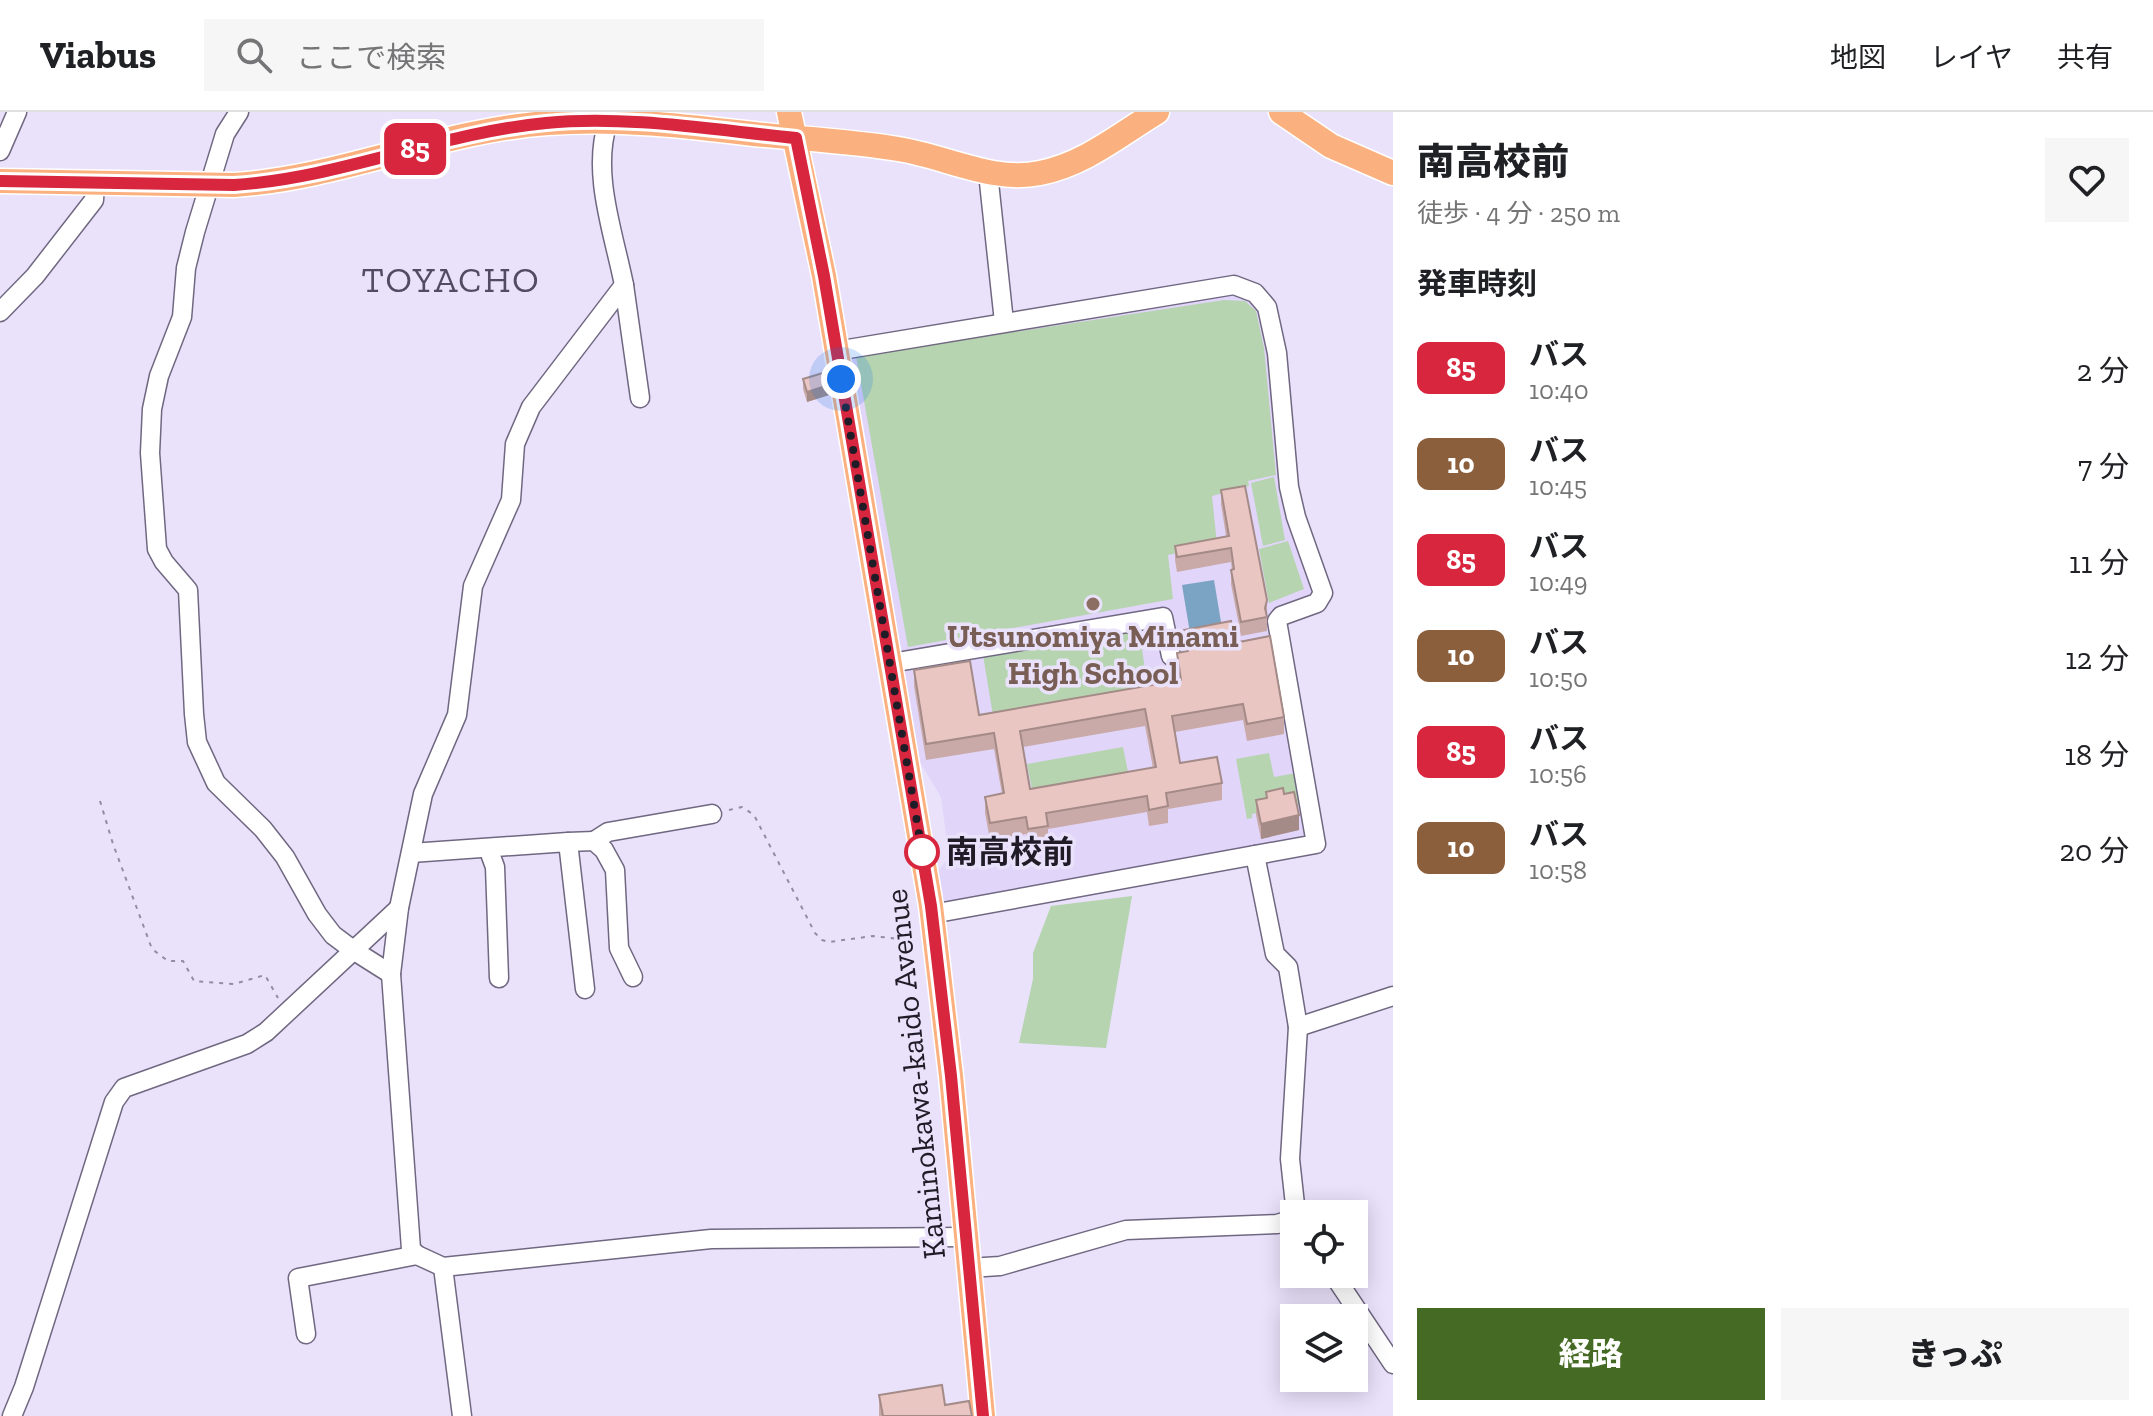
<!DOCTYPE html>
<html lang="ja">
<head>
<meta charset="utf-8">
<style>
  :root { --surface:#fff; --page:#f6f6f6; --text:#202124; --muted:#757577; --line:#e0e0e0; --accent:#456a24 }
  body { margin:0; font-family:"Zilla Slab","Noto Sans JP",serif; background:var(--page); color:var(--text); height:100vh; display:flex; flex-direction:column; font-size:30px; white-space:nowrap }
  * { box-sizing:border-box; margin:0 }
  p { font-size:26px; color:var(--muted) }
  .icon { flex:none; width:44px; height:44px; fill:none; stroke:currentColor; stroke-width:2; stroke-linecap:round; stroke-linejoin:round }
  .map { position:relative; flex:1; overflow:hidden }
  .details { display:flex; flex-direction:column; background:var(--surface); width:760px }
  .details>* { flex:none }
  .badge { padding:0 16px; border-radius:12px; font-size:28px; line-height:52px }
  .controls { position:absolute; left:1280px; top:1088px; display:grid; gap:16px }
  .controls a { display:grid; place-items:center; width:88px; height:88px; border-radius:0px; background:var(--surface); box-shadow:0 4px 20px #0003; font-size:40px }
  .you { position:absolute; width:40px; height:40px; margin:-20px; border:6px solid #fff; border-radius:50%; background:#1a73e8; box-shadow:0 0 0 12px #1a73e833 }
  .map>.badge { position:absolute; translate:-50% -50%; box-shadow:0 0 0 4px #fff }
  h2 { padding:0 24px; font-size:30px; line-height:72px }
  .round { display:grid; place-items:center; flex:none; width:84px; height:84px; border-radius:0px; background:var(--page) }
  .headline { display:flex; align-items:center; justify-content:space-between; height:136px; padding:0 24px }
  h1 { font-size:38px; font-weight:800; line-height:60px }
  .action { display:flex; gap:16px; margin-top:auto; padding:16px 24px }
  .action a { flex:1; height:92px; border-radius:0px; background:var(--accent); color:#fff; font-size:32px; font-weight:800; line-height:92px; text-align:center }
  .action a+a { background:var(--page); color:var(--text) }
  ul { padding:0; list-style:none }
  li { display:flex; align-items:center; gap:24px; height:96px; padding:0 24px }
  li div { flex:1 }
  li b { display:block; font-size:30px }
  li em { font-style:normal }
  li .badge { min-width:88px; font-weight:700; text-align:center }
  header { display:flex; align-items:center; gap:48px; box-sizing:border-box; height:112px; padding:0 40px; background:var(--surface); border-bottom:2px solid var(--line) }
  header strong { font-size:38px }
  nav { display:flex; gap:44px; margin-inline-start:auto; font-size:28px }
  .search { width:560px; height:72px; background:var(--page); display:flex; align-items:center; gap:20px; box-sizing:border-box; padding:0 28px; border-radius:0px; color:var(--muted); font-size:30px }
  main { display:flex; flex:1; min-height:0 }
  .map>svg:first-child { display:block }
</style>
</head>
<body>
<header>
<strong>Viabus</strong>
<div class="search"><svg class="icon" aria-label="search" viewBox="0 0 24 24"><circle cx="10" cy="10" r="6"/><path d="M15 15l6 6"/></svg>ここで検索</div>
<nav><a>地図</a><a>レイヤ</a><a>共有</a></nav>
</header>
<main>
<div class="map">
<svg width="1393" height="1304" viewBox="0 0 1393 1304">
  <rect width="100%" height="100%" fill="#eae2fb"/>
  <path fill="#e1d5fa" d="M 1229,179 L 1252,184 L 1262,200 L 1314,483 L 1271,501 L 1310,726 L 944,794 L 938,759 L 949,745 L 941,685 L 919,649 L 849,241 Z"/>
  <g fill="#b6d4b0">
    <path d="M 1224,188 L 1245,189 L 1256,199 L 1264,236 L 1276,363 L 1248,369 L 1249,374 L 1212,384 L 1217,432 L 1168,443 L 1173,487 L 908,535 L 856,244 Z"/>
    <path d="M 1274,365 L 1285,428 L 1263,434 L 1251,371 Z"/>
    <path d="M 1288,429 L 1304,477 L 1269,491 L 1259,437 Z"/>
    <path d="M 1139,518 L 1145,557 L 1162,555 L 1167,582 L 994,610 L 983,543 Z"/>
    <path d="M 1123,635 L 1130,670 L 1034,687 L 1027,652 Z"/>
    <path d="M 1269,641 L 1274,665 L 1296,661 L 1302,693 L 1252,702 L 1252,706 L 1247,707 L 1236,647 Z"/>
    <path d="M 1132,784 L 1106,936 L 1019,931 L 1033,867 L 1033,841 L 1051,794 Z"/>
  </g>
  <path fill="#7ba3c3" d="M 1214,468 L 1222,516 L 1190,521 L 1182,473 Z"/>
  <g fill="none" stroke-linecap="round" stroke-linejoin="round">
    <g stroke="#706781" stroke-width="21">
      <g id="minor">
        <path d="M 239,0 L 225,22 L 195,120 L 186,156 L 182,205 L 159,264 L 152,297 L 150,341 L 157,437 L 164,450 L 188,478 L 194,602 L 197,630 L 216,671 L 263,717 L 285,745 L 317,802 L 333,823 L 353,838 L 391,862"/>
        <path d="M 608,10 C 591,61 614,122 624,173 L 531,295 L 515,332 L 511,388 L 473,474 L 457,603 L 423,682 L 399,796 L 391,862 L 411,1137 L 417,1143 L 443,1155 L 711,1127 L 966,1125"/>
        <path d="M 0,39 L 17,0"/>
        <path d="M 988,61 L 1004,210"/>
        <path d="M 624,173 L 640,286"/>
        <path d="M 0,200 L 35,164 L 94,88 L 95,71"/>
        <path d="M 836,239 L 1234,173 L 1255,181 L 1267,195 L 1277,241 L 1289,375 L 1296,405 L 1323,481 L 1317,491 L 1281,504 L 1277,509 L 1316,732 L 932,802"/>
        <path d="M 891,551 L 1163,505 L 1171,544"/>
        <path d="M 594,729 L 608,720 L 712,702"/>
        <path d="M 568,730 L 594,729 L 604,738 L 615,758 L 619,836 L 633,865"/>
        <path d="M 488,736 L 495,755 L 499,866"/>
        <path d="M 411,741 L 568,730 L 585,877"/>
        <path d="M 1255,743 L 1275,842 L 1288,855 L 1298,915 L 1290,1047 L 1296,1102"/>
        <path d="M 1298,915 L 1393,884"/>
        <path d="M 443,1155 L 462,1304"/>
        <path d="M 969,1156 L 1000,1154 L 1126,1118 L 1277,1112 L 1294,1107"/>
        <path d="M 1333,1162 L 1393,1252"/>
        <path d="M 306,1222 L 298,1166 L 417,1143"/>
        <path d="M 12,1304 L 24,1275 L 114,990 L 124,976 L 247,932 L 266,920 L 399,796"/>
      </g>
    </g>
    <g stroke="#fff" stroke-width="27">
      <g id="major">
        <path d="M 789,0 L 824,164 L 931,794 L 951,964 L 983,1304"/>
        <path d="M 1281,0 L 1331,34 L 1393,61"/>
        <path d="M 0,69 L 234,73 C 342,66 442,18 548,11 C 617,6 686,14 754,22 C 802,27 850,29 898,37 C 945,44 992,71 1040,61 C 1085,52 1119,23 1157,0"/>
      </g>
    </g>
    <g stroke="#928da0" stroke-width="2" stroke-dasharray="4 6" stroke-linecap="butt">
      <path d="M 100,689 L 113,732 L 152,837 L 168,849 L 183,849 L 194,869 L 234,872 L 265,863 L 278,886"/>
      <path d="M 729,698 L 742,695 L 754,703 L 815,821 L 822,828 L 829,830 L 873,824 L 916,829"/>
    </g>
    <use href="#minor" stroke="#fff" stroke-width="18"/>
    <use href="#major" stroke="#fbb17f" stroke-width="24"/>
  </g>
  <g fill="#c9aaa8" fill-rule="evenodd">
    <path d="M 803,267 L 829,283 L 807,290 L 803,277 Z"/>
    <path d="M 1221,378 L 1267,488 L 1267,519 L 1241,524 L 1231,472 L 1231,458 L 1232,458 L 1231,450 L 1177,460 L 1175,448 L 1175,434 L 1226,424 L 1221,392 Z"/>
    <path d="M 1184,518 L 1234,531 L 1284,605 L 1284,622 L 1247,629 L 1243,608 L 1175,620 L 1180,651 L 1222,671 L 1222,688 L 1168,697 L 1168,711 L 1149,714 L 1147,700 L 1048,717 L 1048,730 L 1028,734 L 1026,722 L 990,728 L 985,701 L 985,685 L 1002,682 L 994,637 L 926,648 L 914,574 L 914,558 L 979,603 L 1178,568 L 1177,558 L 1177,541 L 1185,540 ZM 1145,614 L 1153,656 L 1030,677 L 1023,635 Z"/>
    <path d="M 1266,680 L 1284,682 L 1299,718 L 1261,727 L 1256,703 L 1256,688 L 1266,686 Z"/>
    <path d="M 879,1283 L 945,1293 L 972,1304 L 879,1304 Z"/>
  </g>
  <g fill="#a48b88">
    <path d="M 829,273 L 829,283 L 807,290 L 807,280 Z"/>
    <path d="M 1299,703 L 1299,718 L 1261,727 L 1261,712 Z"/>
  </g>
  <g fill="#eac6c3" stroke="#a48b88" stroke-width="2" fill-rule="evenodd">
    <path d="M 826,260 L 829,273 L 807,280 L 803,267 Z"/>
    <path d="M 1245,374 L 1267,488 L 1265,496 L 1267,505 L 1241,510 L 1231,458 L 1234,457 L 1231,436 L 1177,445 L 1175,434 L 1229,424 L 1221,378 Z"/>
    <path d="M 1231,509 L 1234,531 L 1270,524 L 1284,605 L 1247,612 L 1243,592 L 1172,604 L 1180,651 L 1217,645 L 1222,671 L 1166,681 L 1168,694 L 1149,698 L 1147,684 L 1046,701 L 1048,714 L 1028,717 L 1026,705 L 990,711 L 985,685 L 1004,681 L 994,621 L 926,632 L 914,558 L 970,549 L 979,603 L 1181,568 L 1177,541 L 1188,539 L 1184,518 ZM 1145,597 L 1156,655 L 1030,677 L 1020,619 Z"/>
    <path d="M 1283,676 L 1284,682 L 1294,680 L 1299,703 L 1261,712 L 1256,688 L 1267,686 L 1266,680 Z"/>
    <path d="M 942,1273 L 945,1293 L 969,1289 L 972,1304 L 883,1304 L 879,1283 Z"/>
  </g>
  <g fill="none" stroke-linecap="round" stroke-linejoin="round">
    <g stroke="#fff" stroke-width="18">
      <path id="line" d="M 0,69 L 234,73 C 341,66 440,21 546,11 C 627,3 714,18 796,26 L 824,164 L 931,794 L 951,964 L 983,1304"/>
    </g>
    <use href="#line" stroke="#d7263d" stroke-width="12"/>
    <path stroke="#1f1c27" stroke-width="8" stroke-dasharray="0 14.4" d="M 841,267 L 923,745 L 922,740"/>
  </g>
  <circle fill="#8d6e63" stroke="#eae2fb" stroke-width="3" cx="1093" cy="492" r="8"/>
  <circle fill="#fff" stroke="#d7263d" stroke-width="4" cx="922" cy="740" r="16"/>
  <g text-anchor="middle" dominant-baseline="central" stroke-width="7" stroke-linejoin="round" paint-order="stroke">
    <g font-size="32" font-weight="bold" fill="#785e54" stroke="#eae2fb">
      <text x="1093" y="524">Utsunomiya Minami<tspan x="1093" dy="37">High School</tspan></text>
    </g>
    <g font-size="32" font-weight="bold" fill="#1f1c27" stroke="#eae2fb" text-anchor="start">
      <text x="946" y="740">南高校前</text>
    </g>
    <g font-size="32" fill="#1f1c27" stroke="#eae2fb">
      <text transform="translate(915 962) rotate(-96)">Kaminokawa-kaido Avenue</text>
    </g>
    <g font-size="36" letter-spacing="2" fill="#534b64" stroke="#eae2fb">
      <text x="451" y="167">TOYACHO</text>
    </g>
  </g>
</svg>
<div class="controls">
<a><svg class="icon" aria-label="locate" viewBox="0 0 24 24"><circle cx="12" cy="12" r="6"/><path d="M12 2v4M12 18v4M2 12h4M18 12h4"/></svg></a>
<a><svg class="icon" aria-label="layers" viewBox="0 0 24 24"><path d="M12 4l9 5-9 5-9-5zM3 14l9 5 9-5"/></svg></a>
</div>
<div class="you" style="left:841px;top:267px"></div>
<b class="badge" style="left:415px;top:37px;background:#d7263d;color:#fff">85</b>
</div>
<section class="details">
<div class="headline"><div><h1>南高校前</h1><p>徒歩 · 4 分 · 250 m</p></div><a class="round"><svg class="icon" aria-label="heart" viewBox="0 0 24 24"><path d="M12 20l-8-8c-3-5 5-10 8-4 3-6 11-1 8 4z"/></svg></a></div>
<h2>発車時刻</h2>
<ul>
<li><span class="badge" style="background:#d7263d;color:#fff">85</span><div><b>バス</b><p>10:40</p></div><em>2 分</em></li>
<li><span class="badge" style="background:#8b5e3c;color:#fff">10</span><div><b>バス</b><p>10:45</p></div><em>7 分</em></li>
<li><span class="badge" style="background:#d7263d;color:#fff">85</span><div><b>バス</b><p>10:49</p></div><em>11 分</em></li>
<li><span class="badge" style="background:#8b5e3c;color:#fff">10</span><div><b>バス</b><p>10:50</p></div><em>12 分</em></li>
<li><span class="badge" style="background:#d7263d;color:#fff">85</span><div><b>バス</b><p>10:56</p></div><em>18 分</em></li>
<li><span class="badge" style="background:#8b5e3c;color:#fff">10</span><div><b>バス</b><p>10:58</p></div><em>20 分</em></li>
</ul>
<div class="action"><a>経路</a><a>きっぷ</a></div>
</section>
</main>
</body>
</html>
